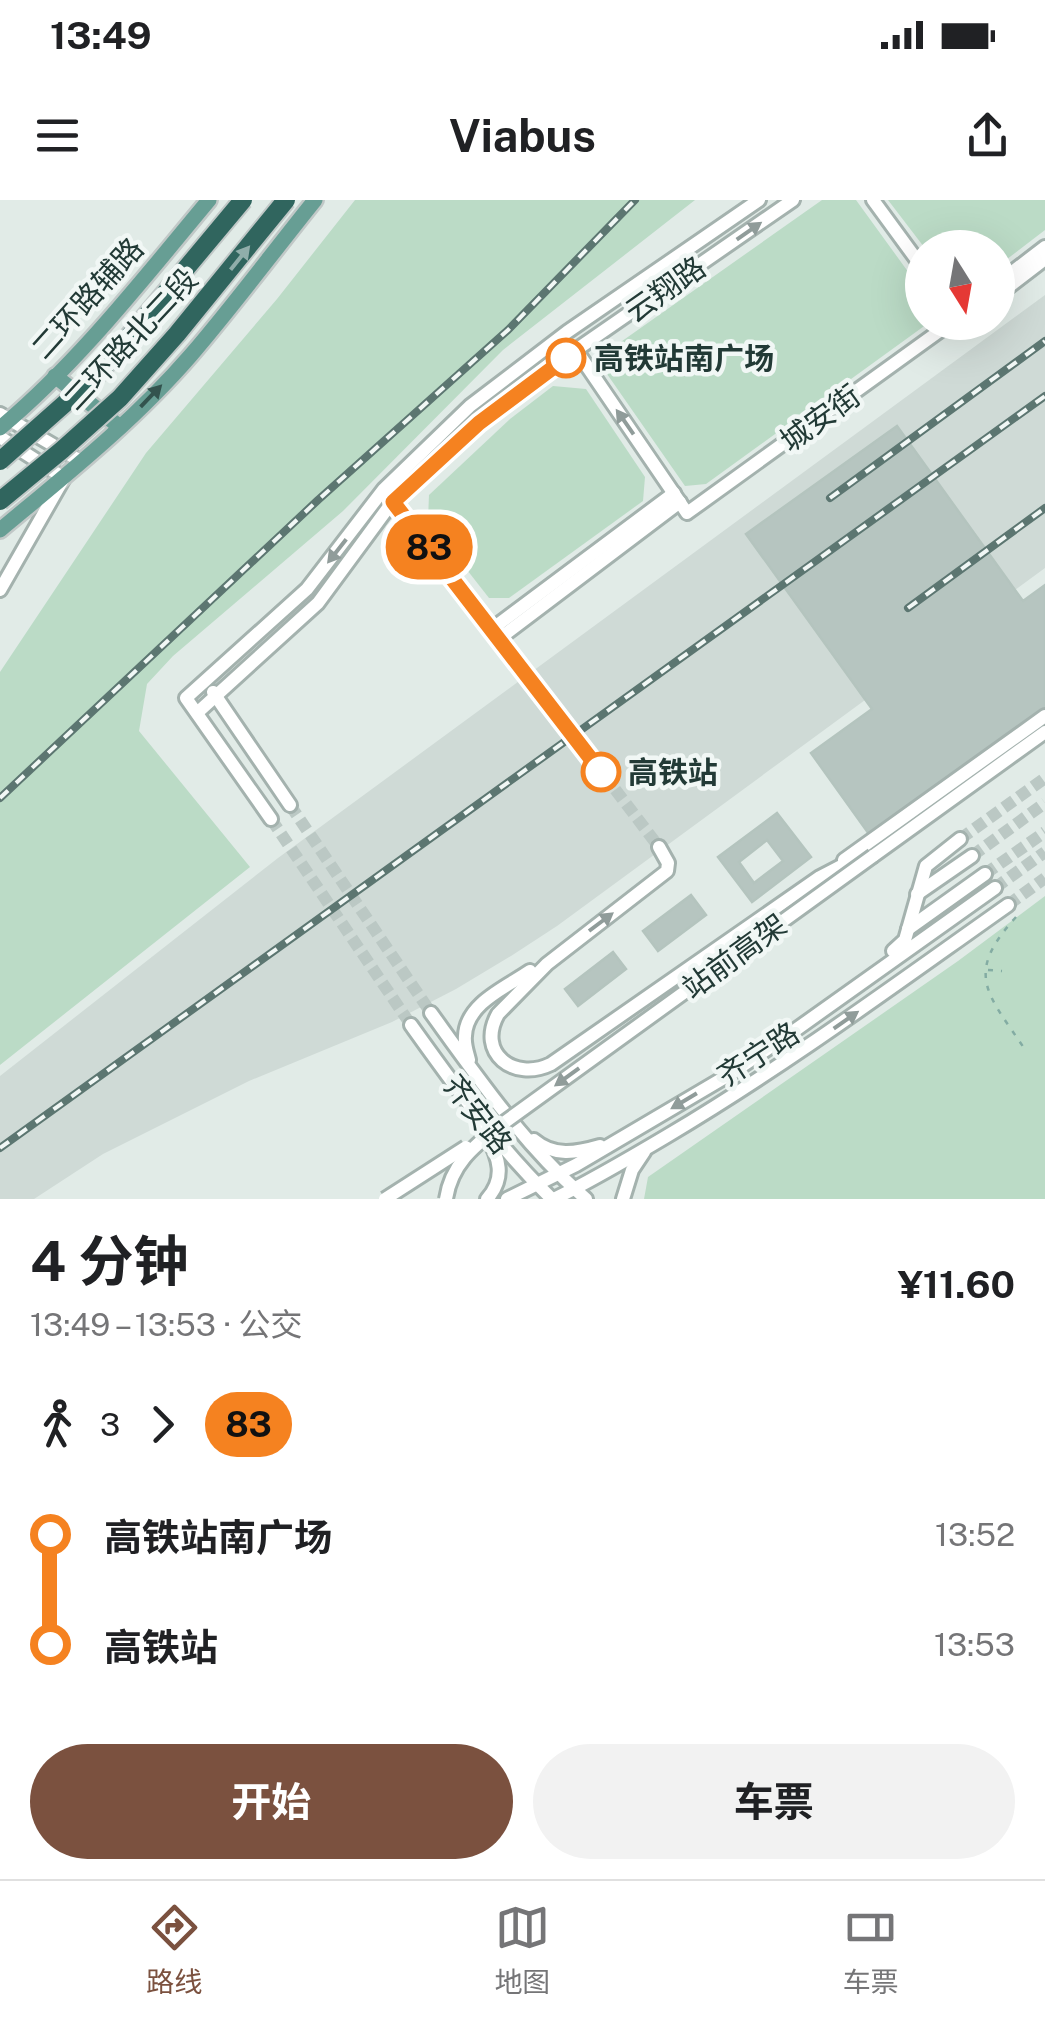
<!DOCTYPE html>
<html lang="zh">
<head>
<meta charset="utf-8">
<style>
  :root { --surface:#fff; --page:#f2f2f2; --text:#202124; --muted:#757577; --line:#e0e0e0; --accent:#7b513f }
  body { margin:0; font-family:"Public Sans","Noto Sans SC",sans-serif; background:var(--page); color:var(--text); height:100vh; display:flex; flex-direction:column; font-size:38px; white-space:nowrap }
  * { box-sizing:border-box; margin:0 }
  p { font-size:32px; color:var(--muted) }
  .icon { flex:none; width:55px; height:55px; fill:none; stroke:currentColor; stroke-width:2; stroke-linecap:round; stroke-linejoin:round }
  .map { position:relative; height:999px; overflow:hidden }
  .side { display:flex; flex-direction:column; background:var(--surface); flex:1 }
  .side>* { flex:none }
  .badge { padding:0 20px; border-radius:32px; font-size:35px; line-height:65px }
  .needle { width:65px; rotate:169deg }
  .controls { position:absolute; left:905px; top:30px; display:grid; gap:20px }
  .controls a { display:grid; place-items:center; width:110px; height:110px; border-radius:50%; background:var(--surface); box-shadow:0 10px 40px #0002; font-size:50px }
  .map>.badge { position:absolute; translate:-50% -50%; box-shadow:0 0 0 5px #fff }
  .legs { display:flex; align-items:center; gap:15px; height:110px; padding:0 30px; font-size:32px }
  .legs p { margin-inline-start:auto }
  .summary { display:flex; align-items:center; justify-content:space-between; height:170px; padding:0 30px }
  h1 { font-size:55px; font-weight:700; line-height:75px }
  .button { display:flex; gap:20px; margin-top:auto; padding:20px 30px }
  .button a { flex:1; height:115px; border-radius:60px; background:var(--accent); color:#fff; font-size:40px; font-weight:700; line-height:115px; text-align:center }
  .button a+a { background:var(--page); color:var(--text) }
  ul { padding:0 30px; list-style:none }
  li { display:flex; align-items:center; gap:35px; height:110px; font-size:38px }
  li i { display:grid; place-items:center; width:15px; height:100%; margin:0 12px; background:currentColor }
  li i::after { content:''; width:25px; height:25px; margin:-12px; border:8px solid; border-radius:50%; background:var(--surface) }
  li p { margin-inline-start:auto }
  li:first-child i { background:linear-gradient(#0000 50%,currentColor 0) }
  li:last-child i { background:linear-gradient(currentColor 50%,#0000 0) }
  .status { display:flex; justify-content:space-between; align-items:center; height:70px; padding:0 50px; background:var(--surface); direction:ltr }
  .status svg { height:28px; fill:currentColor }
  header { display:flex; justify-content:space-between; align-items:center; height:130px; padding:0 30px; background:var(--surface); font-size:45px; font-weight:700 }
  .dock { display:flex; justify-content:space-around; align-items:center; height:140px; border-top:2px solid var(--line); background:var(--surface); font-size:28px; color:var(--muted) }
  .dock a { display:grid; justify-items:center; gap:5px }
  .dock .on { color:var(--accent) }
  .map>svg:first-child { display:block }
</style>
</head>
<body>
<div class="status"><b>13:49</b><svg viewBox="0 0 49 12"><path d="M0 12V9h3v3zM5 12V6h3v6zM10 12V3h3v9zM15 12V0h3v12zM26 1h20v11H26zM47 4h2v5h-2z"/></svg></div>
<header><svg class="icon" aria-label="menu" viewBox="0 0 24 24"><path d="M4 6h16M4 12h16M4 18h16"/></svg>Viabus<svg class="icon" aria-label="share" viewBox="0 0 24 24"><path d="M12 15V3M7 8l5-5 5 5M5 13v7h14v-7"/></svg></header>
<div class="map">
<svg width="1045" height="999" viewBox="0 0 1045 999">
  <rect width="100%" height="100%" fill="#e1ebe7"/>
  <path fill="#cfdad6" d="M 1045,95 L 1045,368 L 557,726 L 511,756 L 456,789 L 392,822 L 249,881 L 103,954 L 34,999 L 0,999 L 0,876 L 278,658 Z"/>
  <g fill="#bbdbc6">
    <path d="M 355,0 L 695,0 L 503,150 L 343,311 L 173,456 L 147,484 L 139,531 L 250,667 L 0,865 L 0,472 L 146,253 L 277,99 Z"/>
    <path d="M 822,0 L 856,0 L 922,91 L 922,122 L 928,123 L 927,124 L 706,284 L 685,286 L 607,174 L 608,151 Z"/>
    <path d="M 888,0 L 1045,0 L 1045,30 L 998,66 L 998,48 L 924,47 Z"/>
    <path d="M 553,186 L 586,189 L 645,277 L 643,301 L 509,398 L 489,398 L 428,320 L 429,295 L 510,219 Z"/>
    <path d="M 1045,696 L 1045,999 L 644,999 L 648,977 L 958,761 Z"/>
  </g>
  <g fill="#b6c5c0" stroke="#b4c4be" stroke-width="2.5" fill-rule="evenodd">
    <path d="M 897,226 L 1023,401 L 1045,385 L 1045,529 L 879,648 L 811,553 L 872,509 L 746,334 Z"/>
    <path d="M 777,613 L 811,657 L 752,702 L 718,657 ZM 767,640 L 783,661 L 754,683 L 739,662 Z"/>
    <path d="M 691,695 L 706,715 L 658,751 L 643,731 Z"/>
    <path d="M 613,752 L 626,769 L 578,806 L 565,789 Z"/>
  </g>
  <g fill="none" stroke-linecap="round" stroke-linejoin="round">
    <g stroke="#bbc8c4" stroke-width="12" stroke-dasharray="12 6" stroke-linecap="butt">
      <path d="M 528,475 L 659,647"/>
      <path d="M 290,605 L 431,813"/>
      <path d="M 271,619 L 411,825"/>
      <path d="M 960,639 L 1045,578"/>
      <path d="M 972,656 L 1045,603"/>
      <path d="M 985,674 L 1045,632"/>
      <path d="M 995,688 L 1045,652"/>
      <path d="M 1008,705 L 1045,678"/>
    </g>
    <g stroke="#a4b2ae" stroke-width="18">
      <g id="minor">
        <path d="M 873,0 L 922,67"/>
        <path d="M 998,83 L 1045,47"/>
        <path d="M 998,95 L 1045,59"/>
        <path d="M 576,150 L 687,313 L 952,122"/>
        <path d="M 0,214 L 82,262"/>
        <path d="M 0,237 L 64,278 L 0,390"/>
        <path d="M 393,301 L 528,475"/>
        <path d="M 492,429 L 674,293"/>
        <path d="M 500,438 L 680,302"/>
        <path d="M 213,492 L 290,605"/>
        <path d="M 197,513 L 318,403 L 393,301 L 479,223 L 576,150 L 793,0"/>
        <path d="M 271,619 L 186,498 L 307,389 L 384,289 L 470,206 L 567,132 L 759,0"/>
        <path d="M 659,647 L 668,663 L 667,671 L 547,764 L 498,814 C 476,853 514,882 551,864 L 820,677 L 845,664 L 873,656 L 1045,532"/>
        <path d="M 844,660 L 1045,516"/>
        <path d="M 917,694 L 972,656"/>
        <path d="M 908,729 L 985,674"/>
        <path d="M 893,751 L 905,740 L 926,666 L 960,639"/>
        <path d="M 431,813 C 478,878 525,946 586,999"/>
        <path d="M 411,825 C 454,885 498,947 552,999"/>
        <path d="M 469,860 C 467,852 464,844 465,836 C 466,803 507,787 530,771"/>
        <path d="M 534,940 C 554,957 576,953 600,946"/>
        <path d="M 487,999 C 506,978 499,958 487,935"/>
        <path d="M 507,999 L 576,965 L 727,876 L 794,831 L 995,688"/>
        <path d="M 554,999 C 593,980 630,958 667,936 C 785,866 896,784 1008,705"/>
        <path d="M 623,999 L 632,970 L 644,952"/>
      </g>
    </g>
    <g stroke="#c1c8c7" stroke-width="20">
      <g id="major">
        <path d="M 55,176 L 120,227"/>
        <path d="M 0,228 C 79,162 143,79 209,0"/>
        <path d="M 0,330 C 66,275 134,221 191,155 C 234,105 273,52 315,0"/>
      </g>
    </g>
    <g stroke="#83aca3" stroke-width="2.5" stroke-dasharray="5 8" stroke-linecap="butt">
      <path d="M 1016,717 C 964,774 987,793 1024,848"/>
      <path d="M 988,770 L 1002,771"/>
    </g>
    <use href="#minor" stroke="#fff" stroke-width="12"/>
    <use href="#major" stroke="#679e94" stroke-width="15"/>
    <g stroke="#5c7671" stroke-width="8">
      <g id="rail">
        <path d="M 830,298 L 1045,141"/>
        <path d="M 908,408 L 1045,308"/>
        <path d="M 0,598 L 318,300 L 508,130 L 635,0"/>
        <path d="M 0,948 L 1045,196"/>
      </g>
    </g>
    <use href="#rail" stroke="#f1f7f5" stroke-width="4" stroke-dasharray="11" stroke-linecap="butt"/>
    <g stroke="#a4b2ae" stroke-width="18" stroke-linecap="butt">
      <g id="minor-bridge">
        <path d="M 385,999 L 466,947"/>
        <path d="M 446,999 C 451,965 473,947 498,927 L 873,656"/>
      </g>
    </g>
    <g stroke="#c1c8c7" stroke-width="22" stroke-linecap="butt">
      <g id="highway-bridge">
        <path d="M 0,261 L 97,175 L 243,0"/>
        <path d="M 0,301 L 62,250 L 120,198 L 177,134 L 286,0"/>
      </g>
    </g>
    <use href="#minor-bridge" stroke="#fff" stroke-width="12"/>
    <use href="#highway-bridge" stroke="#30655e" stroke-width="18"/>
  </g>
  <defs><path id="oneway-solid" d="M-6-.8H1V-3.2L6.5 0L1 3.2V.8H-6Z" transform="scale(2.5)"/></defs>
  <g fill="#909c9a">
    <use href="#oneway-solid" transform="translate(749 31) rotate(-35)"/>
    <use href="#oneway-solid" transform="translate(625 222) rotate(-125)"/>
    <use href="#oneway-solid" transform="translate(337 351) rotate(128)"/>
    <use href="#oneway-solid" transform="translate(601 722) rotate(-37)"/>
    <use href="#oneway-solid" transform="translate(846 820) rotate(-35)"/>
    <use href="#oneway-solid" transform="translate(567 877) rotate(144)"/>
    <use href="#oneway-solid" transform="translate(684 901) rotate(149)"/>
  </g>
  <use fill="#90aeaa" href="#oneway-solid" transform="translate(240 58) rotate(-51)"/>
  <use fill="#33534e" href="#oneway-solid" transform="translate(151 196) rotate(-46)"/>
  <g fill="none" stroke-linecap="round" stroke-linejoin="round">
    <g stroke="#fff" stroke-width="22">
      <path id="line-1" d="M 566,158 L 479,223 L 393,302 L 601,572"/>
    </g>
    <use href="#line-1" stroke="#f58220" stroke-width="15"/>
  </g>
  <g fill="#fff" stroke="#f58220" stroke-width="5">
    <circle cx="566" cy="158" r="18"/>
    <circle cx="601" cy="572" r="18"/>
  </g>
  <g text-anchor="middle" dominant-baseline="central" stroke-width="9" stroke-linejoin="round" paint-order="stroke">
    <g font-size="30" fill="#223a36" stroke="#f1f7f5">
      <text transform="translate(665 89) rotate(-35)">云翔路</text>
      <text transform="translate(87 98) rotate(-48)">二环路辅路</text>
      <text transform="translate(130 139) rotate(-47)">二环路北二段</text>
      <text transform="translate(820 218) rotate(-36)">城安街</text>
      <text transform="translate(734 756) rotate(-36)">站前高架</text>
      <text transform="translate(758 854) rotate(-33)">齐宁路</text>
      <text transform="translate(478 914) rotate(52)">齐安路</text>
    </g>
    <g font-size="30" font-weight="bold" fill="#223a36" stroke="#f1f7f5" text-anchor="start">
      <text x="594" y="158">高铁站南广场</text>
      <text x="628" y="572">高铁站</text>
    </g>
  </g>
</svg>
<div class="controls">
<a><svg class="needle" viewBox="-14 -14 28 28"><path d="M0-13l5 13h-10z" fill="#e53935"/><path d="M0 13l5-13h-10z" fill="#757577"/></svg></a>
</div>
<b class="badge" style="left:429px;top:347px;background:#f58220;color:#111">83</b>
</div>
<section class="side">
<div class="summary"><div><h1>4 分钟</h1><p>13:49 – 13:53 · 公交</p></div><b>¥11.60</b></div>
<div class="legs"><svg class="icon" aria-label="walk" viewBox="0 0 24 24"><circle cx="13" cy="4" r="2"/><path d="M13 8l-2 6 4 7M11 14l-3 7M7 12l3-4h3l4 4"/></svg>3<svg class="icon" aria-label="forward" viewBox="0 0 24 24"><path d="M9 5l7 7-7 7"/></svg><b class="badge" style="background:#f58220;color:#111">83</b></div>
<ul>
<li><i style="color:#f58220"></i><b>高铁站南广场</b><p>13:52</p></li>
<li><i style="color:#f58220"></i><b>高铁站</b><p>13:53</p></li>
</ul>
<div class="button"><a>开始</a><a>车票</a></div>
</section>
<nav class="dock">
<a class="on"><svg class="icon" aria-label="directions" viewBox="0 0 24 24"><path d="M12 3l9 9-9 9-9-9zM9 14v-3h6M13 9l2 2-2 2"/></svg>路线</a>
<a><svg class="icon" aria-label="map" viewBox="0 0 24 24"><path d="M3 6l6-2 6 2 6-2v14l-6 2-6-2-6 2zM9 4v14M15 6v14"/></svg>地图</a>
<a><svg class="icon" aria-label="tickets" viewBox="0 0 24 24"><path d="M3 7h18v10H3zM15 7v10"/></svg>车票</a>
</nav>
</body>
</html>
